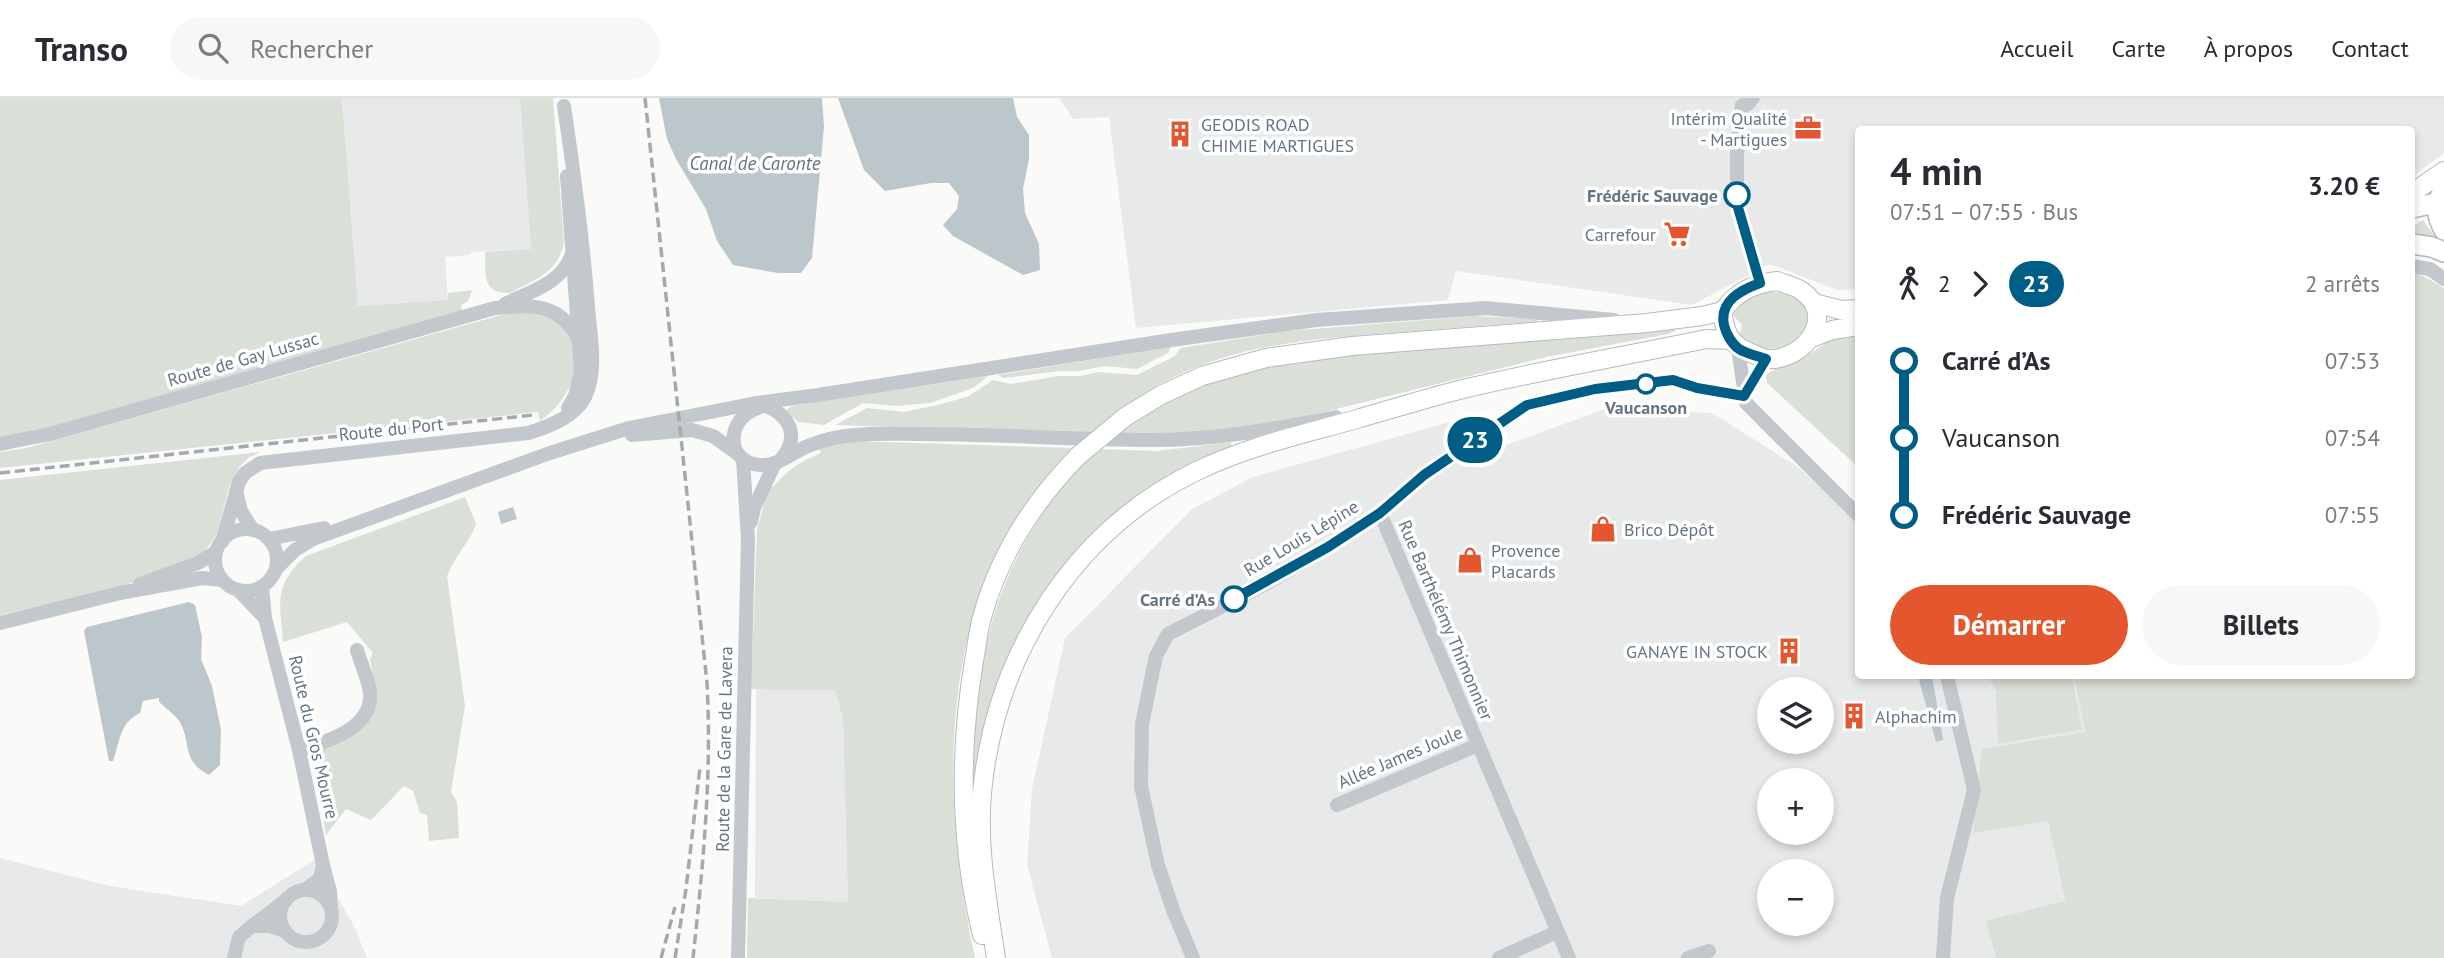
<!DOCTYPE html>
<html lang="fr">
<head>
<meta charset="utf-8">
<style>
  :root { --surface:#fff; --page:#f7f7f7; --text:#2b2b33; --muted:#7c7c81; --line:#e1e1e2; --accent:#e4572e }
  body { margin:0; font-family:"PT Sans",sans-serif; background:var(--page); color:var(--text); height:100vh; display:flex; flex-direction:column; font-size:26px; white-space:nowrap }
  * { box-sizing:border-box; margin:0 }
  p { font-size:23px; color:var(--muted) }
  .icon { flex:none; width:38px; height:38px; fill:none; stroke:currentColor; stroke-width:2; stroke-linecap:round; stroke-linejoin:round }
  .map { position:relative; flex:1; overflow:hidden }
  .details { position:absolute; left:1855px; top:28px; width:560px; height:553px; display:flex; flex-direction:column; background:var(--surface); border-radius:7px; box-shadow:0 4px 10px #0003 }
  .details>* { flex:none }
  .badge { padding:0 14px; border-radius:23px; font-size:24px; line-height:46px }
  .tools { position:absolute; left:1757px; top:579px; display:grid; gap:14px }
  .tools a { display:grid; place-items:center; width:77px; height:77px; border-radius:50%; background:var(--surface); box-shadow:0 4px 10px #0003; font-size:35px }
  .map>.badge { position:absolute; translate:-50% -50%; box-shadow:0 0 0 4px #fff }
  .legs { display:flex; align-items:center; gap:10px; height:77px; padding:0 35px; font-size:23px }
  .legs p { margin-inline-start:auto }
  .headline { display:flex; align-items:center; justify-content:space-between; height:119px; padding:0 35px }
  h1 { font-size:38px; font-weight:700; line-height:52px }
  .cta { display:flex; gap:14px; margin-top:auto; padding:14px 35px }
  .cta a { flex:1; height:80px; border-radius:42px; background:var(--accent); color:#fff; font-size:28px; font-weight:700; line-height:80px; text-align:center }
  .cta a+a { background:var(--page); color:var(--text) }
  ul { padding:0 35px; list-style:none }
  li { display:flex; align-items:center; gap:24px; height:77px; font-size:26px }
  li i { display:grid; place-items:center; width:10px; height:100%; margin:0 9px; background:currentColor }
  li i::after { content:''; width:18px; height:18px; margin:-9px; border:5px solid; border-radius:50%; background:var(--surface) }
  li p { margin-inline-start:auto }
  li:first-child i { background:linear-gradient(#0000 50%,currentColor 0) }
  li:last-child i { background:linear-gradient(currentColor 50%,#0000 0) }
  header { display:flex; align-items:center; gap:42px; box-sizing:border-box; height:98px; padding:0 35px; background:var(--surface); border-bottom:2px solid var(--line) }
  header strong { font-size:33px }
  nav { display:flex; gap:38px; margin-inline-start:auto; font-size:24px }
  .search { width:490px; height:63px; background:var(--page); display:flex; align-items:center; gap:18px; box-sizing:border-box; padding:0 24px; border-radius:38px; color:var(--muted); font-size:26px }
  .map>svg:first-child { display:block }
</style>
</head>
<body>
<header>
<strong>Transo</strong>
<div class="search"><svg class="icon" aria-label="search" viewBox="0 0 24 24"><circle cx="10" cy="10" r="6"/><path d="M15 15l6 6"/></svg>Rechercher</div>
<nav><a>Accueil</a><a>Carte</a><a>À propos</a><a>Contact</a></nav>
</header>
<div class="map">
<svg width="2444" height="860" viewBox="0 0 2444 860">
  <rect width="100%" height="100%" fill="#fafaf8"/>
  <g fill="#e8e9e9" fill-rule="evenodd">
    <path d="M 342,0 L 520,0 L 531,151 L 471,154 L 470,157 L 445,159 L 448,202 L 358,208 Z"/>
    <path d="M 1059,0 L 2444,0 L 2444,55 L 2412,79 L 2412,32 L 1858,32 L 1858,191 L 1837,192 L 1770,166 L 1692,207 L 1456,173 L 1448,202 L 1136,230 L 1109,19 L 1073,21 Z"/>
    <path d="M 1605,311 L 1712,315 L 1798,369 L 1858,423 L 1858,578 L 2074,578 L 2085,634 L 2048,723 L 2065,804 L 1987,823 L 1996,860 L 1052,860 L 1027,767 L 1032,691 L 1065,540 L 1192,411 L 1253,379 L 1453,323 L 1481,356 ZM 1769,592 L 1822,592 L 1822,644 L 1769,644 ZM 1769,682 L 1822,682 L 1822,735 L 1769,735 ZM 1769,774 L 1822,774 L 1822,826 L 1769,826 Z"/>
    <path d="M 756,590 L 835,592 L 843,621 L 848,804 L 755,800 Z"/>
    <path d="M 0,760 L 110,788 L 241,808 L 316,761 L 354,828 L 367,860 L 0,860 Z"/>
  </g>
  <g fill="#dadfd7">
    <path d="M 0,0 L 342,0 L 358,208 L 448,202 L 448,195 L 472,192 L 468,203 L 461,207 L 462,213 L 43,331 L 0,340 Z"/>
    <path d="M 520,0 L 553,0 L 564,145 C 557,176 535,181 510,195 C 481,196 486,175 485,154 L 531,151 Z"/>
    <path d="M 2423,122 L 2437,141 L 2412,140 L 2412,129 Z"/>
    <path d="M 2412,174 L 2425,179 L 2444,190 L 2444,860 L 1996,860 L 1986,823 L 2065,803 L 2048,723 L 1973,735 L 1982,651 L 2085,634 L 2074,578 L 2412,578 Z"/>
    <path d="M 1766,194 C 1783,194 1796,198 1808,212 L 1809,229 L 1805,236 L 1786,250 L 1759,251 L 1739,240 L 1742,227 L 1733,217 C 1742,204 1751,198 1766,194 Z"/>
    <path d="M 523,214 C 534,216 551,216 560,224 C 592,255 572,301 540,323 L 538,314 L 0,370 L 0,354 L 26,350 L 501,217 Z"/>
    <path d="M 1476,218 L 1538,221 L 1537,224 C 1489,227 1441,231 1393,235 C 1319,240 1241,246 1174,279 C 1142,294 1117,314 1090,336 L 835,327 L 867,310 L 904,314 L 942,306 L 969,298 L 993,282 L 1011,286 L 1059,278 L 1081,278 L 1097,274 L 1137,277 L 1175,258 L 1180,250 L 1288,233 Z"/>
    <path d="M 1674,230 L 1675,233 L 1668,236 L 1546,259 L 1288,323 L 1196,335 L 1119,336 L 1163,303 L 1209,282 L 1303,260 Z"/>
    <path d="M 1858,238 L 1858,369 L 1767,285 L 1766,277 L 1781,267 L 1813,254 L 1834,239 Z"/>
    <path d="M 1171,249 L 1168,255 L 1137,271 L 1104,268 L 1079,273 L 1059,273 L 1003,280 L 998,277 Z"/>
    <path d="M 988,278 L 973,290 L 930,305 L 897,308 L 863,305 L 824,327 L 798,324 L 786,312 L 792,308 Z"/>
    <path d="M 853,343 L 1073,350 C 937,479 937,689 975,860 L 747,860 L 748,800 L 848,804 L 843,621 L 835,592 L 751,591 L 757,431 L 769,388 L 773,389 C 787,372 801,363 821,355 L 819,350 Z"/>
    <path d="M 1231,344 L 1232,350 L 1060,476 L 973,693 C 971,559 998,445 1099,351 L 1157,353 Z"/>
    <path d="M 261,354 L 248,360 L 239,369 L 229,389 L 217,436 L 203,456 L 118,490 L 0,517 L 0,382 Z"/>
    <path d="M 465,399 L 476,426 C 469,445 454,459 447,478 L 465,608 L 451,694 L 457,704 L 459,740 L 429,743 L 427,717 L 420,715 L 413,693 L 404,688 L 371,722 L 346,711 L 326,737 L 312,653 L 350,637 L 374,582 L 370,561 L 373,555 L 347,524 L 283,544 C 280,504 273,488 306,458 Z"/>
    <path d="M 1988,578 L 2072,578 L 2082,631 L 1998,646 L 1996,593 Z"/>
  </g>
  <g fill="#bbc7cb">
    <path d="M 659,0 L 822,0 L 824,29 L 812,160 L 801,175 L 778,175 L 733,167 L 717,143 L 706,111 L 676,61 L 667,41 Z"/>
    <path d="M 838,0 L 1013,0 L 1017,19 L 1029,37 L 1029,61 L 1023,91 L 1025,115 L 1039,146 L 1040,172 L 1023,177 L 953,138 L 943,127 L 957,111 L 959,98 L 949,85 L 931,85 L 885,93 L 864,72 Z"/>
    <path d="M 513,409 L 517,421 L 501,426 L 498,414 Z"/>
    <path d="M 189,504 L 195,507 L 202,539 L 201,561 L 212,588 L 221,632 L 220,667 L 209,677 C 181,662 192,647 180,624 C 176,618 166,610 159,604 L 159,600 L 143,603 L 140,615 C 119,625 120,644 113,663 L 109,663 L 84,533 L 87,529 Z"/>
    <path d="M 1918,578 L 1932,578 L 1943,642 L 1936,644 Z"/>
  </g>
  <g fill="none" stroke-linecap="round" stroke-linejoin="round">
    <g stroke="#b5babe" stroke-width="20">
      <g id="major">
        <path d="M 2412,95 L 2444,73"/>
        <path d="M 1777,183 C 1785,186 1795,188 1802,193 C 1837,218 1805,262 1769,261 C 1763,261 1756,257 1749,254 C 1730,247 1723,232 1723,213 C 1737,193 1753,186 1777,183 Z"/>
        <path d="M 1814,205 L 1841,212 L 1858,211"/>
        <path d="M 1812,240 L 1832,232 L 1858,228"/>
        <path d="M 1125,319 L 1161,297 L 1202,278 L 1266,260 L 1352,248 L 1647,225 L 1702,218 L 1723,213"/>
        <path d="M 982,837 C 960,748 959,653 974,563 C 977,547 978,531 983,516 C 1000,456 1035,402 1078,358"/>
        <path d="M 996,860 C 988,806 977,750 982,695 C 995,557 1073,432 1199,372 C 1249,348 1304,336 1357,321 C 1392,311 1427,300 1463,291 C 1543,272 1625,258 1706,241 L 1731,242"/>
      </g>
    </g>
    <g stroke="#b4b9bd" stroke-width="22">
      <g id="highway">
        <path d="M 2444,90 C 2436,106 2435,116 2444,132"/>
        <path d="M 2412,110 L 2436,105 L 2444,108"/>
        <path d="M 2412,146 L 2432,149 L 2444,154"/>
      </g>
    </g>
    <g stroke="#c3c8cc" stroke-width="14">
      <path d="M 1742,8 L 1737,55 L 1737,106 L 1761,185"/>
      <path d="M 1742,8 L 1748,6 L 1753,0"/>
      <path d="M 567,78 L 581,274 L 575,298 L 568,310"/>
      <path d="M 2412,168 L 2430,171 L 2444,181"/>
      <path d="M 505,206 C 529,194 561,186 571,158"/>
      <path d="M 1738,250 L 1746,305 L 1858,417"/>
      <path d="M 1744,298 L 1766,261"/>
      <path d="M 756,305 C 785,312 803,334 782,360"/>
      <path d="M 758,310 C 726,320 724,364 760,367 C 777,369 793,354 808,348 C 823,342 839,338 855,337 C 876,335 897,336 918,336 C 996,336 1074,342 1152,342 C 1215,342 1275,331 1336,319"/>
      <path d="M 632,337 L 692,332 L 713,338 L 738,356"/>
      <path d="M 0,346 L 50,336 L 495,210 C 533,207 558,204 579,241"/>
      <path d="M 236,393 L 241,413 L 253,432"/>
      <path d="M 1380,415 L 1569,860"/>
      <path d="M 751,424 L 754,410 L 775,365"/>
      <circle cx="246" cy="462" r="31"/>
      <path d="M 269,441 L 324,430"/>
      <path d="M 222,444 L 239,384 L 245,375 L 260,365 L 528,335 C 548,329 575,319 585,299 C 598,272 590,237 588,209 C 583,141 574,75 564,8"/>
      <path d="M 276,471 L 295,452 L 313,441 L 550,355 L 629,330 L 756,305 L 818,297 L 1178,241 L 1317,222 L 1486,210 L 1614,222"/>
      <path d="M 140,486 L 198,465 L 216,454"/>
      <path d="M 238,492 L 265,520 L 262,489"/>
      <path d="M 265,520 L 299,652 L 323,767"/>
      <path d="M 0,525 L 120,495 L 202,480 L 222,482"/>
      <path d="M 299,652 C 325,644 374,631 370,594 C 368,580 361,566 357,552"/>
      <path d="M 1337,707 L 1478,647"/>
      <path d="M 305,792 L 320,781 L 323,767 L 330,793 L 331,809"/>
      <circle cx="306" cy="818" r="26"/>
      <path d="M 285,803 L 252,828 L 270,828 L 285,833"/>
      <path d="M 234,860 L 239,839 L 252,828"/>
      <path d="M 738,860 L 748,442 L 743,361"/>
      <path d="M 1193,860 L 1173,812 L 1158,767 L 1141,688 L 1142,626 L 1156,558 L 1168,536 L 1266,486 L 1328,449 L 1380,415 L 1424,377 L 1527,307 L 1595,291 L 1673,282 L 1697,290 L 1744,298"/>
      <path d="M 1499,860 L 1557,834"/>
      <path d="M 1688,860 L 1709,853"/>
      <path d="M 1943,860 L 1947,800 L 1974,692 L 1947,578"/>
    </g>
    <use href="#major" stroke="#fff" stroke-width="18"/>
    <use href="#highway" stroke="#fff" stroke-width="19"/>
    <g stroke="#a2aab0" stroke-width="3.5" stroke-dasharray="10 5" stroke-linecap="butt">
      <path d="M 645,0 L 707,585 C 712,678 703,768 693,860"/>
      <path d="M 0,375 L 533,317"/>
      <path d="M 661,860 L 675,809"/>
      <path d="M 675,860 L 686,791 L 700,669"/>
    </g>
    <g stroke="#b5babe" stroke-width="20" stroke-linecap="butt">
      <path id="major-bridge" d="M 1078,358 L 1125,319"/>
    </g>
    <use href="#major-bridge" stroke="#fff" stroke-width="18"/>
  </g>
  <g fill="none" stroke-linecap="round" stroke-linejoin="round">
    <g stroke="#fff" stroke-width="16">
      <path id="line-1" d="M 1234,501 L 1328,449 L 1380,415 L 1424,377 L 1527,307 L 1595,291 L 1673,282 L 1697,290 L 1744,298 L 1766,261 C 1758,258 1747,256 1739,251 C 1732,246 1726,236 1724,227 C 1719,203 1741,192 1760,185 L 1737,106 L 1737,97"/>
    </g>
    <use href="#line-1" stroke="#005d86" stroke-width="10"/>
  </g>
  <defs>
    <g id="office-bare" transform="scale(2.1)"><path d="M-6-3h4V-5.5h4V-3h4V5H-6ZM-1-4.5V-3h2v-1.5ZM-6 0V1H6V0Z" fill="#e4572e" stroke="#fff" stroke-width="2.5" paint-order="stroke"/></g>
    <g id="building-bare" transform="scale(2.1)"><path d="M-4-6H4V6H1V3H-1V6H-4ZM-2.5-4.3h1.7v1.8h-1.7ZM.8-4.3h1.7v1.8H.8ZM-2.5-1h1.7V.8h-1.7ZM.8-1h1.7V.8H.8Z" fill="#e4572e" stroke="#fff" stroke-width="2.5" paint-order="stroke"/></g>
    <g id="supermarket-bare" transform="scale(2.1)"><path d="M-6-5.5h2.5l.6 2H6L4.5 2H-2.5L-4.4-4H-6ZM-1.5 3.2a1.3 1.3 0 1 0 .1 0ZM3 3.2a1.3 1.3 0 1 0 .1 0Z" fill="#e4572e" stroke="#fff" stroke-width="2.5" paint-order="stroke"/></g>
    <g id="shop-bare" transform="scale(2.1)"><path d="M-5-2.5h2.3a2.7 3.5 0 0 1 5.4 0H5L5.5 6h-11ZM-1.5-2.5h3a1.5 2.3 0 0 0-3 0Z" fill="#e4572e" stroke="#fff" stroke-width="2.5" paint-order="stroke"/></g>
  </defs>
  <g fill-rule="evenodd">
    <use href="#office-bare" x="1808" y="30"/>
    <use href="#building-bare" x="1180" y="36"/>
    <use href="#supermarket-bare" x="1677" y="136"/>
    <use href="#shop-bare" x="1603" y="431"/>
    <use href="#shop-bare" x="1470" y="462"/>
    <use href="#building-bare" x="1789" y="553"/>
    <use href="#building-bare" x="1854" y="618"/>
  </g>
  <g fill="#fff" stroke="#005d86" stroke-width="3.5">
    <circle cx="1737" cy="97" r="12"/>
    <circle cx="1646" cy="286" r="9"/>
    <circle cx="1234" cy="501" r="12"/>
  </g>
  <g text-anchor="middle" dominant-baseline="central" stroke-width="7" stroke-linejoin="round" paint-order="stroke">
    <g font-size="18" fill="#657683" stroke="#fff" text-anchor="start">
      <text x="1787" y="20" text-anchor="end">Intérim Qualité<tspan x="1787" dy="21">- Martigues</tspan></text>
      <text x="1201" y="26">GEODIS ROAD<tspan x="1201" dy="21">CHIMIE MARTIGUES</tspan></text>
      <text x="1656" y="136" text-anchor="end">Carrefour</text>
      <text x="1624" y="431">Brico Dépôt</text>
      <text x="1491" y="452">Provence<tspan x="1491" dy="21">Placards</tspan></text>
      <text x="1768" y="553" text-anchor="end">GANAYE IN STOCK</text>
      <text x="1875" y="618">Alphachim</text>
    </g>
    <g font-size="18" font-weight="bold" fill="#657683" stroke="#fff" text-anchor="end">
      <text x="1718" y="97">Frédéric Sauvage</text>
      <text x="1646" y="309" text-anchor="middle">Vaucanson</text>
      <text x="1215" y="501">Carré d’As</text>
    </g>
    <g font-size="18" fill="#657683" stroke="#fff">
      <text transform="translate(243 261) rotate(-16)">Route de Gay Lussac</text>
      <text transform="translate(391 331) rotate(-6)">Route du Port</text>
      <text transform="translate(1301 440) rotate(-31)">Rue Louis Lépine</text>
      <text transform="translate(1446 522) rotate(67)">Rue Barthélémy Thimonnier</text>
      <text transform="translate(314 639) rotate(77)">Route du Gros Mourre</text>
      <text transform="translate(724 651) rotate(-89)">Route de la Gare de Lavera</text>
      <text transform="translate(1400 659) rotate(-23)">Allée James Joule</text>
    </g>
    <g font-size="19" font-style="italic" fill="#60757c" stroke="#fff">
      <text x="755" y="65">Canal de Caronte</text>
    </g>
  </g>
</svg>
<div class="tools">
<a><svg class="icon" aria-label="layers" viewBox="0 0 24 24"><path d="M12 4l9 5-9 5-9-5zM3 14l9 5 9-5"/></svg></a>
<a>+</a>
<a>−</a>
</div>
<b class="badge" style="left:1475px;top:342px;background:#005d86;color:#fff">23</b>
<section class="details">
<div class="headline"><div><h1>4 min</h1><p>07:51 – 07:55 · Bus</p></div><b>3.20 €</b></div>
<div class="legs"><svg class="icon" aria-label="walk" viewBox="0 0 24 24"><circle cx="13" cy="4" r="2"/><path d="M13 8l-2 6 4 7M11 14l-3 7M7 12l3-4h3l4 4"/></svg>2<svg class="icon" aria-label="forward" viewBox="0 0 24 24"><path d="M9 5l7 7-7 7"/></svg><b class="badge" style="background:#005d86;color:#fff">23</b><p>2 arrêts</p></div>
<ul>
<li><i style="color:#005d86"></i><b>Carré d’As</b><p>07:53</p></li>
<li><i style="color:#005d86"></i><span>Vaucanson</span><p>07:54</p></li>
<li><i style="color:#005d86"></i><b>Frédéric Sauvage</b><p>07:55</p></li>
</ul>
<div class="cta"><a>Démarrer</a><a>Billets</a></div>
</section>
</div>
</body>
</html>
